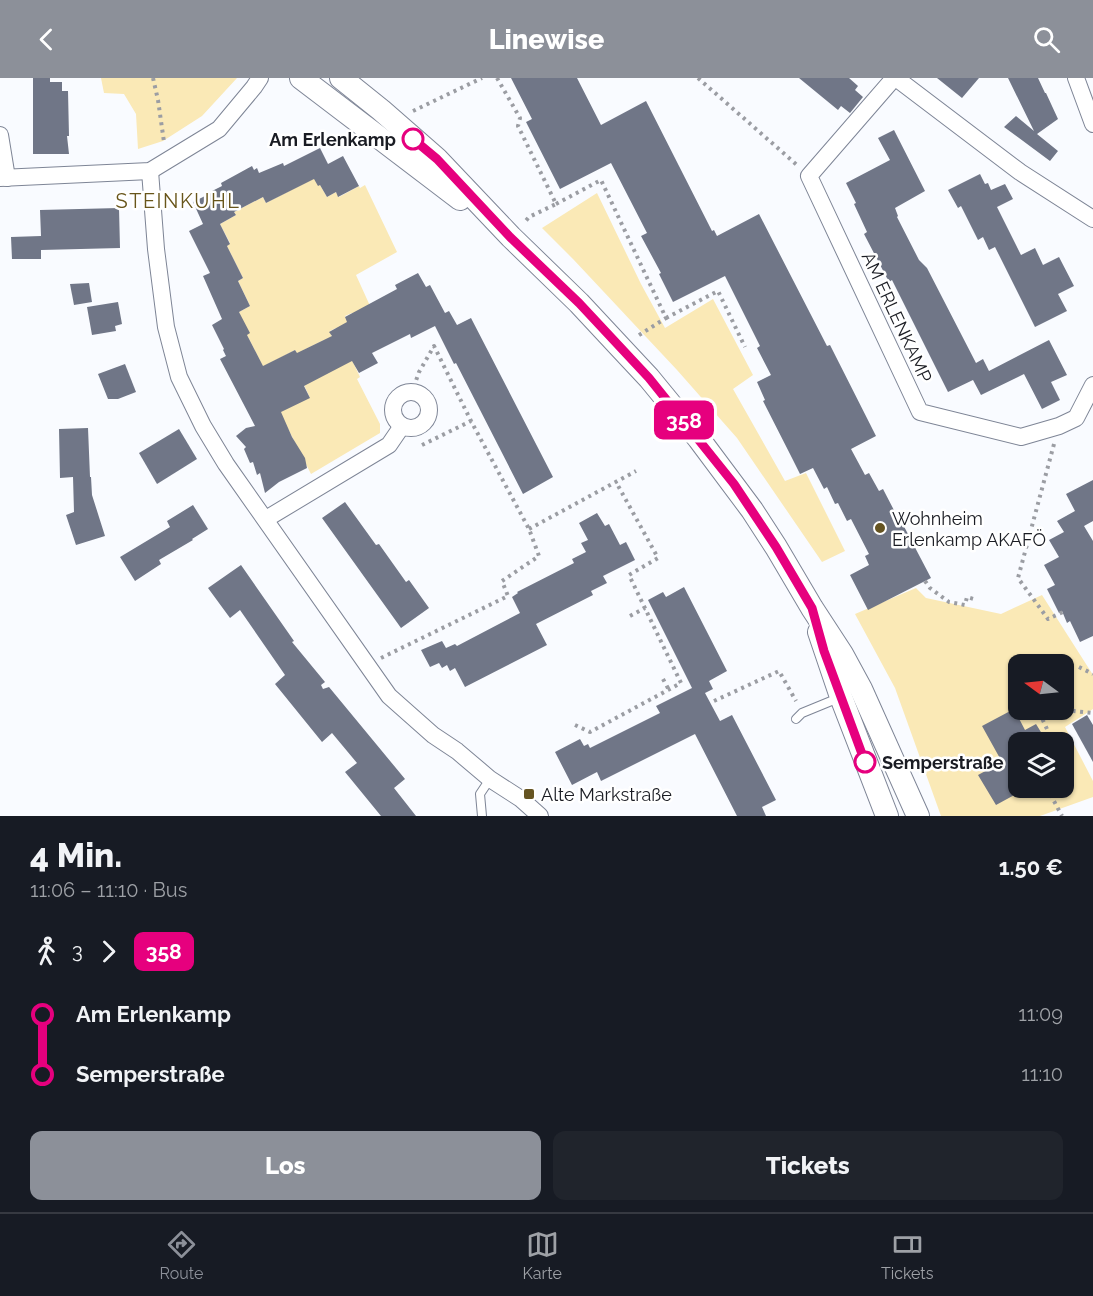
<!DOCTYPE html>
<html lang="de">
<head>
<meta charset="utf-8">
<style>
  :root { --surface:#171b24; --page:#20242c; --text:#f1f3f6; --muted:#9ea1a6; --line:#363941; --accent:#8c9099 }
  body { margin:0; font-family:Raleway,sans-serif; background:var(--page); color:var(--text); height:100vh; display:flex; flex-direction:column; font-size:22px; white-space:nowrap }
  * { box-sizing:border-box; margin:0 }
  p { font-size:20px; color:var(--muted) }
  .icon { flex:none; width:33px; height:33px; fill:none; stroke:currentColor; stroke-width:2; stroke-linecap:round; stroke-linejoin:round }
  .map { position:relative; height:738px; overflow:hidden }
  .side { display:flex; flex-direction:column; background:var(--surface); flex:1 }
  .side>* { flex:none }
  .badge { padding:0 12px; border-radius:9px; font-size:21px; line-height:39px }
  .needle { width:39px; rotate:285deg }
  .tools { position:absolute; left:1008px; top:576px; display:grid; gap:12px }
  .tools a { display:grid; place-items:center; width:66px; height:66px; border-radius:12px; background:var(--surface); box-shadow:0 2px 4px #0004; font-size:30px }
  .map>.badge { position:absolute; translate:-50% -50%; box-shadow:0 0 0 3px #fff }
  .legs { display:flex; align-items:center; gap:9px; height:66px; padding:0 30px; font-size:20px }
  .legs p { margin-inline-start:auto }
  .overview { display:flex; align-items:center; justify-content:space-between; height:102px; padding:0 30px }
  h1 { font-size:33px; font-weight:800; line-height:45px }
  .button { display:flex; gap:12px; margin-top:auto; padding:12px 30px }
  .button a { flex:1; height:69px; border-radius:12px; background:var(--accent); color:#fff; font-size:24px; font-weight:800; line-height:69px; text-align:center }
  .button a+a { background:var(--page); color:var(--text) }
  ul { padding:0 30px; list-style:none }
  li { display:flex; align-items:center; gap:21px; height:60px; font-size:22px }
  li i { display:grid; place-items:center; width:9px; height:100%; margin:0 8px; background:currentColor }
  li i::after { content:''; width:15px; height:15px; margin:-8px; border:4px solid; border-radius:50%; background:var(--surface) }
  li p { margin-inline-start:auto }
  li:first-child i { background:linear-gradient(#0000 50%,currentColor 0) }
  li:last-child i { background:linear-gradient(currentColor 50%,#0000 0) }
  header { display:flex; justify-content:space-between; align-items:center; height:78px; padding:0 30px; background:var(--accent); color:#fff; font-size:27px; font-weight:800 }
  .tab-bar { display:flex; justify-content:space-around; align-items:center; height:84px; border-top:2px solid var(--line); background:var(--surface); font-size:16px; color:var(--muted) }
  .tab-bar a { display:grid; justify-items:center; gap:3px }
  .tab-bar .on { color:var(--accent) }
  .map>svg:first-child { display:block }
</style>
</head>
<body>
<header><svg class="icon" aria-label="back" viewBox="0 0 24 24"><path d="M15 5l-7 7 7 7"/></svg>Linewise<svg class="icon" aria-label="search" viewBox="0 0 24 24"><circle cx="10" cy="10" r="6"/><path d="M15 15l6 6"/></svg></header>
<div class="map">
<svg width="1093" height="738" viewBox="0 0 1093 738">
  <rect width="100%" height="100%" fill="#f9fbff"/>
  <g fill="#fae9b6" fill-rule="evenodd">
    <path d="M 101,0 L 237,0 L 202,38 L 163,63 L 138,71 L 136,36 L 124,16 L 104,15 Z"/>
    <path d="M 314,100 L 320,107 L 327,119 L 336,114 L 339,119 L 359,108 L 360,110 L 365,107 L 397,174 L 356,197 L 371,230 L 355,240 L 352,235 L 345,238 L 349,246 L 337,252 L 336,250 L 330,253 L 332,259 L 325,263 L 324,262 L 304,272 L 298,277 L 295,272 L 263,289 L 247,257 L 239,234 L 250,228 L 238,203 L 243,200 L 227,168 L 230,165 L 220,146 L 236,137 L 234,134 L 263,119 L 266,125 Z"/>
    <path d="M 597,115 L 641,206 L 665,250 L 713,221 L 753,297 L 733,311 L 785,403 L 806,395 L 845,473 L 822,484 L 737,360 L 677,292 L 573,181 L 542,150 Z"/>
    <path d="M 352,282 L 360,299 L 357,301 L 380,346 L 380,355 L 311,396 L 282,339 L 273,309 L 310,320 L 304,307 Z"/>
    <path d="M 916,510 L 926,520 L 1001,536 L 1042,517 L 1093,597 L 1093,631 L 1065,649 L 1093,703 L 1093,719 L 1040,738 L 941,738 L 895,610 L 855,536 ZM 1018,586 L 1064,586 L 1064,632 L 1018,632 ZM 1018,664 L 1064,664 L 1064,710 L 1018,710 Z"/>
  </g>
  <g fill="#707687">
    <path d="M 33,0 L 50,0 L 50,4 L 62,4 L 62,13 L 68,13 L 69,58 L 67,58 L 69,76 L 33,76 Z"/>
    <path d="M 511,0 L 577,0 L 601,47 L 646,23 L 712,153 L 714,152 L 717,158 L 759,136 L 827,268 L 830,267 L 876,358 L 851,371 L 865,397 L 869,395 L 879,413 L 883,411 L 897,438 L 898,437 L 931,500 L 868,532 L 850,497 L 869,487 L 865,478 L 869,476 L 851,441 L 847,443 L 838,425 L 835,426 L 827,409 L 824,411 L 813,390 L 800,396 L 792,380 L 763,323 L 765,322 L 757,304 L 771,297 L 757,270 L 760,268 L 725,198 L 673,224 L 659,196 L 661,195 L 641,158 L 647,155 L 611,85 L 560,111 L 526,44 L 532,41 Z"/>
    <path d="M 799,0 L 849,0 L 858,8 L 855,12 L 863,19 L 850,35 L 841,28 L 838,32 Z"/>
    <path d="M 937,0 L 979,0 L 962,20 Z"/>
    <path d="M 1008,0 L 1038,0 L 1045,15 L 1046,15 L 1058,41 L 1037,56 L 1058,73 L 1050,83 L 1004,49 L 1016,38 L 1034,53 Z"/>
    <path d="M 894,52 L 925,113 L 895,130 L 898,138 L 897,139 L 919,182 L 927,190 L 976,285 L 983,281 L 989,293 L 1049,262 L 1067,297 L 1051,304 L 1060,322 L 1042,331 L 1024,296 L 981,317 L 973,302 L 948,314 L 892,202 L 889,204 L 864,156 L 867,154 L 854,126 L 856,125 L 846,105 L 890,82 L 878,60 Z"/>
    <path d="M 320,70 L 328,86 L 343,78 L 359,108 L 338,119 L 336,114 L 327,119 L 320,107 L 318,108 L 314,101 L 266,125 L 263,119 L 234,134 L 236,137 L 220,146 L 230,166 L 227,168 L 243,200 L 238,203 L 250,228 L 239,234 L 250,255 L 247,257 L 263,288 L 295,272 L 297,275 L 332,258 L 329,254 L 347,244 L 345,239 L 397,211 L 395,207 L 418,195 L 426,209 L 430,207 L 445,235 L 449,233 L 457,247 L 471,240 L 553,399 L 523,416 L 456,285 L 454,286 L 435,248 L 411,260 L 410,256 L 372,275 L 378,285 L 359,295 L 352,283 L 304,308 L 310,320 L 281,334 L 292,359 L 305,380 L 307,390 L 279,404 L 265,415 L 260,395 L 257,397 L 253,384 L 250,385 L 244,371 L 246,369 L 236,358 L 246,350 L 255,348 L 220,281 L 226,278 L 223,272 L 224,271 L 212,247 L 222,241 L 203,198 L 210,195 L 189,153 L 203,146 L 193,124 L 213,114 L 212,113 L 222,108 L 221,105 L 252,88 L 254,92 L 257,90 L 259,95 L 283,85 L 284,88 Z"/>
    <path d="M 980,96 L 985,106 L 988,105 L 991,112 L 1005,106 L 1013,121 L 997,129 L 1021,177 L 1035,170 L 1043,187 L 1059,179 L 1074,208 L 1058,216 L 1067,233 L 1035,249 L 995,169 L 989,172 L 983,159 L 978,162 L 961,128 L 958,130 L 948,112 Z"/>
    <path d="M 119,130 L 120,170 L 41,172 L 41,181 L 12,181 L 11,159 L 41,158 L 40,132 Z"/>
    <path d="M 89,205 L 92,224 L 74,227 L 70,206 Z"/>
    <path d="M 118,224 L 122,246 L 115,248 L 116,253 L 92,257 L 87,229 Z"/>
    <path d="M 125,286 L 136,314 L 118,321 L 108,321 L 98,296 Z"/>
    <path d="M 88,350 L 90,399 L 91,399 L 92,417 L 105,458 L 76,467 L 66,437 L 74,434 L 73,399 L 60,400 L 59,351 Z"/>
    <path d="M 179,351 L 197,381 L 157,406 L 139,375 Z"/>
    <path d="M 1093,402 L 1093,443 L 1084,448 L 1093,463 L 1093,558 L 1080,564 L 1070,543 L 1067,545 L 1062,533 L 1059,535 L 1047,511 L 1055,507 L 1044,487 L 1059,479 L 1049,462 L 1064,454 L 1057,443 L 1075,433 L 1066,416 Z"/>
    <path d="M 345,424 L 376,467 L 379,466 L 406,504 L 409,502 L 429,530 L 401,550 L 322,440 Z"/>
    <path d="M 193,427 L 208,451 L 192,461 L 193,462 L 159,482 L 161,486 L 135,503 L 120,479 L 170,449 L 167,443 Z"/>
    <path d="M 597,435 L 605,448 L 609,446 L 620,467 L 626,464 L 635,482 L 603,498 L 607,505 L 591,513 L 593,517 L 536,546 L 547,567 L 465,609 L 455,590 L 450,593 L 447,587 L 442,590 L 439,585 L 430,589 L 421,572 L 442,563 L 446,570 L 455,566 L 457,568 L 520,535 L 512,519 L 518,515 L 517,514 L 574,485 L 572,481 L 586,474 L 581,465 L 588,462 L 579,445 Z"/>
    <path d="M 241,487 L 294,563 L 292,564 L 325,604 L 321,607 L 323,611 L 329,609 L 405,701 L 394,710 L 416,738 L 381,738 L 345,694 L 357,685 L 332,655 L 322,664 L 275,606 L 285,597 L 240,532 L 230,540 L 208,510 Z"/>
    <path d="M 684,509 L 727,593 L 709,603 L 713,611 L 705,615 L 720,643 L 732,637 L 776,722 L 762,729 L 766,738 L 737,738 L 695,656 L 601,703 L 597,694 L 572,707 L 555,674 L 580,661 L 584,668 L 588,666 L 590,670 L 660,635 L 656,628 L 692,610 L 648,522 L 663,514 L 666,519 Z"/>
    <path d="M 1014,631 L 1025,652 L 1036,646 L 1047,664 L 1018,664 L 1018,715 L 996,727 L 978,697 L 1002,684 L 982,648 Z"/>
    <path d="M 1087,637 L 1093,647 L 1093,684 L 1072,646 Z"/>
  </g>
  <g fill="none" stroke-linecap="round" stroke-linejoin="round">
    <g stroke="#7e8596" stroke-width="10">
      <g id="lane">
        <path d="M 796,641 L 802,635 L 841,619"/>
        <path d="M 482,738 L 480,716 L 490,701"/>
      </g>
    </g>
    <g stroke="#7e8596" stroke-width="18">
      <g id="street">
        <path d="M 894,0 L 809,98 L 920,334 L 1021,359 L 1059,348 L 1076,340 L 1093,307"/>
        <path d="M 896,0 L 1020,94 L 1093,141"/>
        <path d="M 1076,0 L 1093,46"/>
        <path d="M 0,57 L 7,100"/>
        <path d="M 150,93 L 156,171 L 166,249 L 179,299 L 203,348 L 226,386 L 389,618 L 433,657 L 457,673 L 490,701 L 521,721 L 540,738"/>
        <path d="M 0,100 L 150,93 L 219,51 L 254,9 L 260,0"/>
        <circle cx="411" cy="332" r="18"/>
        <path d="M 266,441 L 389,367 L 402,348"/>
      </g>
    </g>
    <g stroke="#7e8596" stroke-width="24">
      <g id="secondary">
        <path d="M 301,0 L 460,121"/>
        <path d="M 341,0 L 381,32 L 437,81 L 511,159 L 579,225 L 620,269 L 649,300 L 699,361 L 752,432 L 776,469 L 812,530 L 842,576 L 861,611 L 918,738"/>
        <path d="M 819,554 L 841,619 L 887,738"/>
      </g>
    </g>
    <g stroke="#9b9da3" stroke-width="4" stroke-dasharray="3 4.5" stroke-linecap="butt">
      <path d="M 153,0 L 158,22 L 164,64"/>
      <path d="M 497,0 L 520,40 L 518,48 L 556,126 L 529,139 L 524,145"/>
      <path d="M 698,0 L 797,87"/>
      <path d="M 413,33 L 482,0"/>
      <path d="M 556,126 L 601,102 L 666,240 L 636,259"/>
      <path d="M 666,240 L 718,213 L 745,269"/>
      <path d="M 1054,366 L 1018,500 L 1048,541 L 1063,534"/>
      <path d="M 422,367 L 471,343"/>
      <path d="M 529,451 L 636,393"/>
      <path d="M 925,503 L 930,510 L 949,524 L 965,527 L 967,519 L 977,522"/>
      <path d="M 630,538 L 645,530"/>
      <path d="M 381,580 L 508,518 L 502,503 L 539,478 L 529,451 L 471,343 L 434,268 L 419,294 L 412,314"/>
      <path d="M 1079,589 L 1093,596"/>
      <path d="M 663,601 L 669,612"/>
      <path d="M 1064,622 L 1065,621 L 1074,633 L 1093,635"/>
      <path d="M 714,623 L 779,593 L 796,623"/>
      <path d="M 1048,632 L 1040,636 L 1053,664"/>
      <path d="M 575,647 L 590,654 L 681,605 L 629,497 L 658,480 L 616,404"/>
      <path d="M 1047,710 L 1062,738"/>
    </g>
    <use href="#lane" stroke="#fff" stroke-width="8"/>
    <use href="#street" stroke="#fff" stroke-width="16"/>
    <use href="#secondary" stroke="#fff" stroke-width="22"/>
  </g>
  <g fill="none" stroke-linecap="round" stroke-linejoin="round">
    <g stroke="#fff" stroke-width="14">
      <path id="line-1" d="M 413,61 L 437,81 L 510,159 L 579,225 L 649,300 L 734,406 L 776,469 L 812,530 L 824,573 L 865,684"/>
    </g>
    <use href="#line-1" stroke="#e6007e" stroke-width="9"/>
  </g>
  <g fill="#fff" stroke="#e6007e" stroke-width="3">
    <circle cx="413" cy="61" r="10"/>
    <circle cx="865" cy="684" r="10"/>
  </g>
  <g fill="#655422" stroke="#fff" stroke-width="2">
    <circle cx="880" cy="450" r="6"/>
    <rect x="523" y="710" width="12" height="12" rx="3"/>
  </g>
  <g text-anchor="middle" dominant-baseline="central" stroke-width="5" stroke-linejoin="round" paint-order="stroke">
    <g font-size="18" font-weight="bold" fill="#1a1c23" stroke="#fff" text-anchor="end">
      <text x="396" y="61">Am Erlenkamp</text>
      <text x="882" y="684" text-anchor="start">Semperstraße</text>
    </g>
    <g font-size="18" fill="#1a1c23" stroke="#fff">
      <text transform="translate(897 239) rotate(65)">AM ERLENKAMP</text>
    </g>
    <g font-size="18" fill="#1a1c23" stroke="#fff" text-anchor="start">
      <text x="892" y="440">Wohnheim<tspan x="892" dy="21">Erlenkamp AKAFÖ</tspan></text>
      <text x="541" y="716">Alte Markstraße</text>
    </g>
    <g font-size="20" letter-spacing="1.5" fill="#68551a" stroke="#fff">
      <text x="178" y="123">STEINKUHL</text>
    </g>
  </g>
</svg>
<div class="tools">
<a><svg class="needle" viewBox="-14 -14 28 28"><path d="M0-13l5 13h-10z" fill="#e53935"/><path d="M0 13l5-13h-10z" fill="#9ea1a6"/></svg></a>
<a><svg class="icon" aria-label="layers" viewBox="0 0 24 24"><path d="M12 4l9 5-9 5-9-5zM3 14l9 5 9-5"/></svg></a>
</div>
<b class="badge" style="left:684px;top:342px;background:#e6007e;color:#fff">358</b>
</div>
<section class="side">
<div class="overview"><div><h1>4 Min.</h1><p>11:06 – 11:10 · Bus</p></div><b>1.50 €</b></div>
<div class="legs"><svg class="icon" aria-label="walk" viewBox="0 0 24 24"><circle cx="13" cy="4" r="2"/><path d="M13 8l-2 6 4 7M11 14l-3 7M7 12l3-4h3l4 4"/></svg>3<svg class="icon" aria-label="forward" viewBox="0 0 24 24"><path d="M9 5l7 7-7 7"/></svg><b class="badge" style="background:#e6007e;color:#fff">358</b></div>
<ul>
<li><i style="color:#e6007e"></i><b>Am Erlenkamp</b><p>11:09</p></li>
<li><i style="color:#e6007e"></i><b>Semperstraße</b><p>11:10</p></li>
</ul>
<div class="button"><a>Los</a><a>Tickets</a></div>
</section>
<nav class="tab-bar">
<a class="on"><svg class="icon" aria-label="directions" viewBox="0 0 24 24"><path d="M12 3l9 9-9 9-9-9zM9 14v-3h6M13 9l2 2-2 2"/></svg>Route</a>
<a><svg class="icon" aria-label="map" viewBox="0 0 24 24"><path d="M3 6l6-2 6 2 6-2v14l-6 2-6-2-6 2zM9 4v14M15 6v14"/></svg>Karte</a>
<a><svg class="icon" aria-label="tickets" viewBox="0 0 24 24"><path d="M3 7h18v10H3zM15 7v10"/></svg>Tickets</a>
</nav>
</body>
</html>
